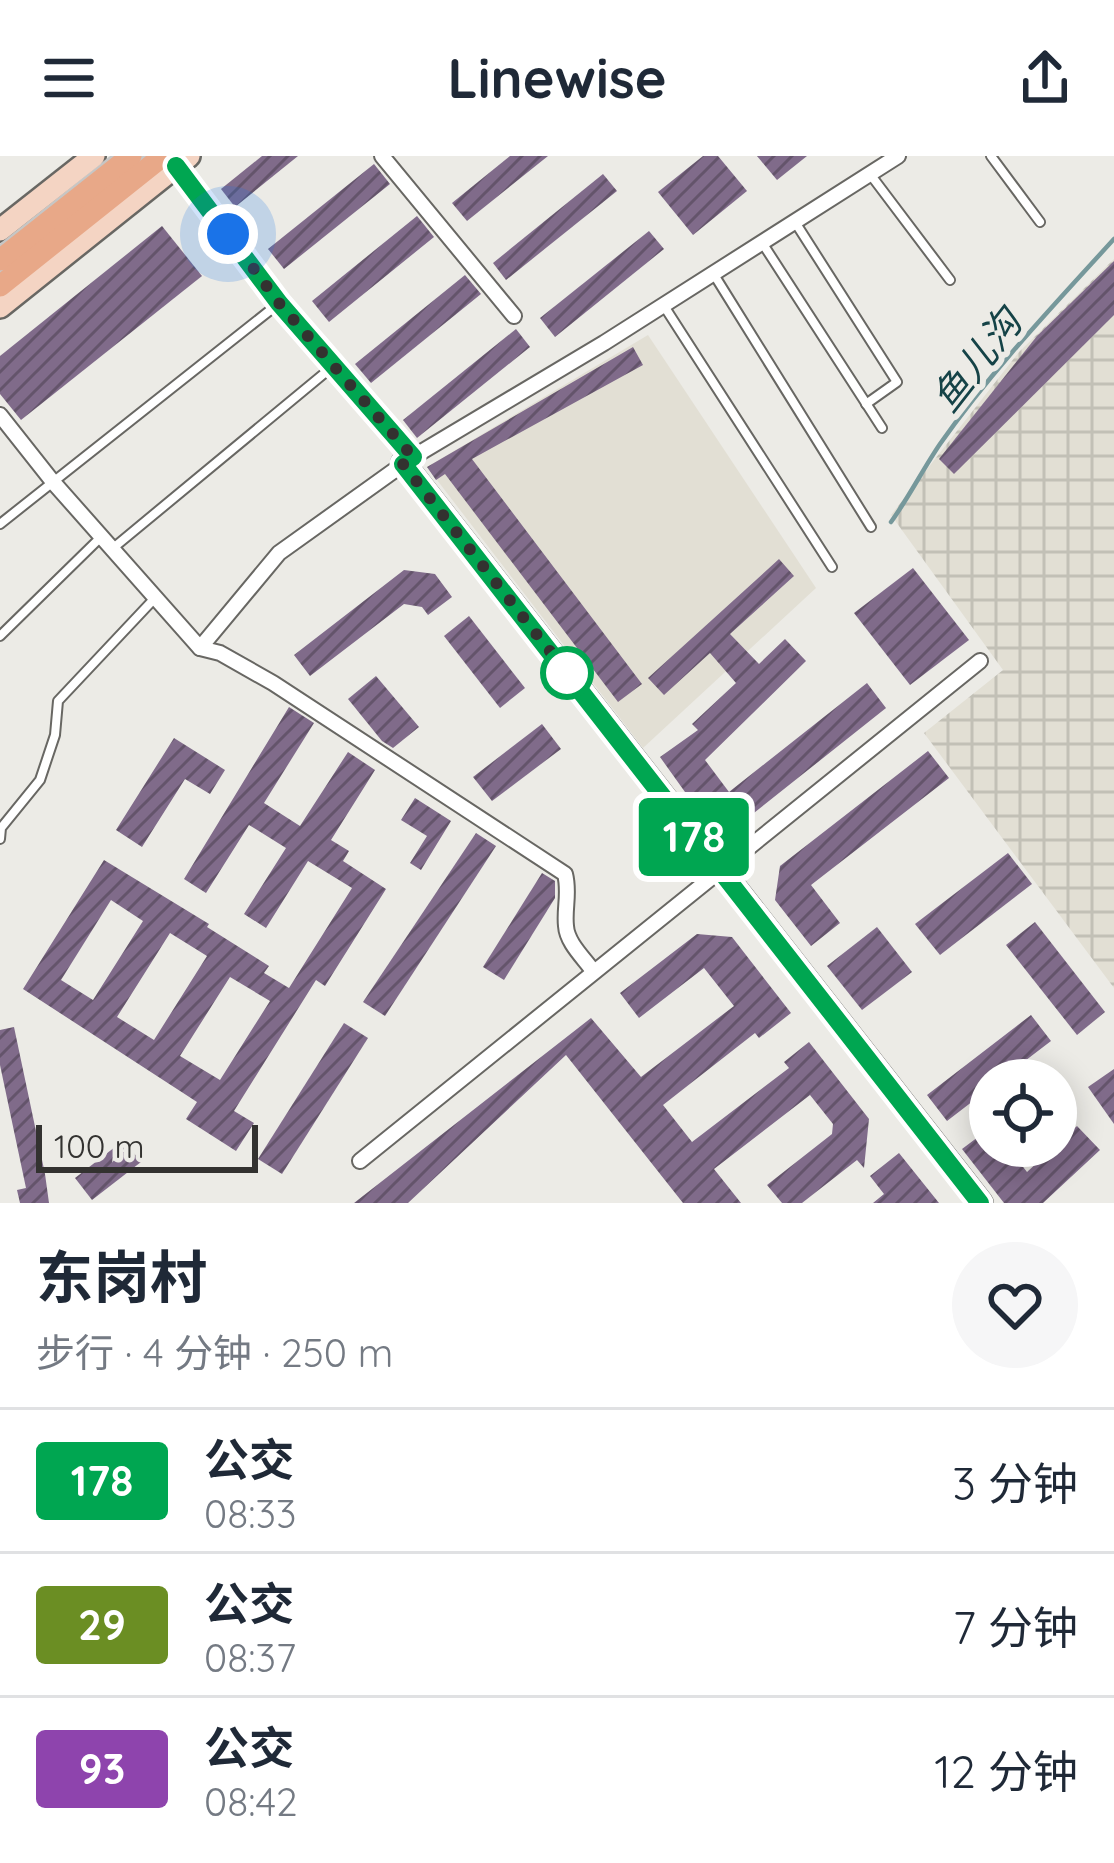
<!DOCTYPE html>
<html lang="zh">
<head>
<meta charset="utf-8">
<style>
  :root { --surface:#fff; --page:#f6f6f7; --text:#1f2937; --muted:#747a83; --line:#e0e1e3 }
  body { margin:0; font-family:Quicksand,"Noto Sans SC",sans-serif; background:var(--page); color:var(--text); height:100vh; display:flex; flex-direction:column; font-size:45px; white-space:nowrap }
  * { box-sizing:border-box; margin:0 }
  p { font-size:39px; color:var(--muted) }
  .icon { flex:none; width:66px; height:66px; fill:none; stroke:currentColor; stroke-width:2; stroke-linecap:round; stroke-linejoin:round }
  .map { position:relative; height:1047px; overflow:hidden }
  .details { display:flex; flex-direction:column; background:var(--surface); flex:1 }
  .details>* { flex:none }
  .badge { padding:0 24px; border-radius:9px; font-size:42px; line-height:78px }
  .tools { position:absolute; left:969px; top:903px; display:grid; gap:24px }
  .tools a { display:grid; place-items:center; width:108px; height:108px; border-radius:50%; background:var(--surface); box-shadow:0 6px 30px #0003; font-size:60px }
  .scale { position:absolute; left:36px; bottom:30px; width:222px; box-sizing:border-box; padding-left:12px; border:6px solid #333230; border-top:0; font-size:33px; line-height:42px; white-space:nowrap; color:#333230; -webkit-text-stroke:9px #ecebe6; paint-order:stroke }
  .you { position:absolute; width:60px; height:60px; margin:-30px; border:9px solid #fff; border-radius:50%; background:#1a73e8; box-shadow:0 0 0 18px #1a73e833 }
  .map>.badge { position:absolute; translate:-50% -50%; box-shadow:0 0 0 6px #fff }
  .round { display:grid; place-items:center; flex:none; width:126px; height:126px; border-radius:63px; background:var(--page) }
  .summary { display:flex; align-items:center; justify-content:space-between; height:204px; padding:0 36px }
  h1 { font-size:57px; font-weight:700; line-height:90px }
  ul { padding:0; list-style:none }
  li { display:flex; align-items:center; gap:36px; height:144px; padding:0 36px; border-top:3px solid var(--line) }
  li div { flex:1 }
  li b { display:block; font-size:45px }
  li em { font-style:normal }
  li .badge { min-width:132px; font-weight:700; text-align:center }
  header { display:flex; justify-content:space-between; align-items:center; height:156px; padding:0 36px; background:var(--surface); font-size:54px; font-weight:700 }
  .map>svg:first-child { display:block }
</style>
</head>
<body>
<header><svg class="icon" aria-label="menu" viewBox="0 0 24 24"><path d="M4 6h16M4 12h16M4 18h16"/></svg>Linewise<svg class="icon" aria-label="share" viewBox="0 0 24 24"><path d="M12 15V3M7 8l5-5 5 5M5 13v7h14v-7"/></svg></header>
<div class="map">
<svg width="1114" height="1047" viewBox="0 0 1114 1047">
  <defs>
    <pattern id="industrial-grid" width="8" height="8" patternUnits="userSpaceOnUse" patternTransform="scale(3)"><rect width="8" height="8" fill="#e2dfd4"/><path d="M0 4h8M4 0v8" fill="none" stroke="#c2c0b6"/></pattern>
    <pattern id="building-hatch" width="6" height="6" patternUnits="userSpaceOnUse" patternTransform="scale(3)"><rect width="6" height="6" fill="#806b8a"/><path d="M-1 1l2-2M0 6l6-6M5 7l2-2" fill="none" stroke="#64546b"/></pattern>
  </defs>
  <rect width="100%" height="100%" fill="#ecebe6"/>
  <path fill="#e2dfd4" d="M 648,179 L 816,432 L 643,592 L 427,311 Z"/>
  <path fill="url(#industrial-grid)" d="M 1114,103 L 1114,832 L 924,577 L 1003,514 L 891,359 L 1019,196 Z"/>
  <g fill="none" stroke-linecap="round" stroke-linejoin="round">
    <path stroke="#76989b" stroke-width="4.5" d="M 891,366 C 909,341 923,313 940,288 C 992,214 1054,149 1114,83"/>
  </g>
  <g fill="url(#building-hatch)" fill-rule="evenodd">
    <path d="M 262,0 L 298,0 L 235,51 L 221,33 Z"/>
    <path d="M 510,0 L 548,0 L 467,65 L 452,47 Z"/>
    <path d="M 703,0 L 718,0 L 747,35 L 693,79 L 658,36 Z"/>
    <path d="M 757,0 L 807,0 L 777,24 Z"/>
    <path d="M 374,8 L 390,28 L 284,113 L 268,93 Z"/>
    <path d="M 603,18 L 617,35 L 506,124 L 493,107 Z"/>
    <path d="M 417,60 L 434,81 L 329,166 L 312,145 Z"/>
    <path d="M 162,70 L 202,120 L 21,264 L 0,238 L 0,200 Z"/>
    <path d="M 649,75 L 664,93 L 555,181 L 540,162 Z"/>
    <path d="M 1114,105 L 1114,159 L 954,318 L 939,303 L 1037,180 Z"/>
    <path d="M 465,119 L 481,138 L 371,227 L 355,208 Z"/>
    <path d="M 516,173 L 530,191 L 417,282 L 403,264 Z"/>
    <path d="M 633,191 L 643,209 L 472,303 L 642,528 L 618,546 L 445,318 L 436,324 L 427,311 Z"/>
    <path d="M 779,403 L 794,420 L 730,478 L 759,508 L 785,483 L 806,505 L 705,604 L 729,636 L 867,527 L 886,552 L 740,668 L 705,664 L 660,601 L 698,574 L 692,568 L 736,527 L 710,497 L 664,539 L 648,522 Z"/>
    <path d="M 913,412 L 969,484 L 910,529 L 854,457 Z"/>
    <path d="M 404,414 L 435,418 L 452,441 L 428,459 L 422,451 L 404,448 L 310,520 L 294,499 Z"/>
    <path d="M 469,460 L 525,532 L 500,552 L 444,480 Z"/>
    <path d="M 376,520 L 419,571 L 393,592 L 382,585 L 348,543 Z"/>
    <path d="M 289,551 L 314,567 L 264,647 L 300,670 L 348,596 L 375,614 L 331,684 L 349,695 L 343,705 L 386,733 L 325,830 L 316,824 L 234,955 L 254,967 L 236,995 L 186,963 L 197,946 L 23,833 L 104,704 L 209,768 L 207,771 L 269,810 L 264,817 L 289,832 L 352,732 L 308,705 L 266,772 L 244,758 L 286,692 L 249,669 L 206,737 L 184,723 ZM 111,744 L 143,765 L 93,844 L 61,824 ZM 170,777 L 207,800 L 154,884 L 117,861 ZM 230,821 L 270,845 L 220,924 L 180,900 Z"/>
    <path d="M 542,568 L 561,593 L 492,645 L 473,621 Z"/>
    <path d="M 174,582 L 225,614 L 210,638 L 185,623 L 142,691 L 116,674 Z"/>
    <path d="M 928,595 L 949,622 L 811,729 L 840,767 L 811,790 L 775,744 L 780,710 Z"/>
    <path d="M 415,642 L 451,665 L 421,714 L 410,707 L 427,680 L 401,664 Z"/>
    <path d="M 476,677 L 496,690 L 385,860 L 363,846 Z"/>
    <path d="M 1008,697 L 1032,728 L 940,799 L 915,768 Z"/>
    <path d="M 542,717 L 555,725 L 555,742 L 504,824 L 483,811 Z"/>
    <path d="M 1035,766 L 1105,856 L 1077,879 L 1006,789 Z"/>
    <path d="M 877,771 L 912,816 L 862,854 L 827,810 Z"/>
    <path d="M 697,778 L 732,781 L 791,857 L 759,882 L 755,877 L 663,949 L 692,986 L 789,912 L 784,906 L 809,886 L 869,963 L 864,1012 L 857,1004 L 802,1047 L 782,1047 L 767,1029 L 832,978 L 833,968 L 810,939 L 714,1013 L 741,1047 L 683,1047 L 566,899 L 408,1047 L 354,1047 L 591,862 L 641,921 L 734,850 L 704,812 L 639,862 L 620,837 Z"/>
    <path d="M 1031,859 L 1051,885 L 1000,924 L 990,924 L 990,932 L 947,965 L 927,939 Z"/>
    <path d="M 344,867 L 368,882 L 282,1018 L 258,1003 Z"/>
    <path d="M 14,871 L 45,1018 L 49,1047 L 20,1047 L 17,1034 L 26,1032 L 0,909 L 0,874 Z"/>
    <path d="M 1114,913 L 1114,968 L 1088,931 Z"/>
    <path d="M 1077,970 L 1100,994 L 1043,1047 L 1004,1047 L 962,993 L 990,972 L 990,990 L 1007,990 L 1027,1016 Z"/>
    <path d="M 124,984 L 141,1006 L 92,1044 L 75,1022 Z"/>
    <path d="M 899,997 L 939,1047 L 873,1047 L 884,1038 L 870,1020 Z"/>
  </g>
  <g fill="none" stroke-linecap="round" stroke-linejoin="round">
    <g stroke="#686763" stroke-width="12">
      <g id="lane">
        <path d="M 991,0 L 1040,66"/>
        <path d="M 870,18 L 950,124"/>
        <path d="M 795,66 L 897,226 L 866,248"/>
        <path d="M 761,85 L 882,272"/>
        <path d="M 713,117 L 871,371"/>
        <path d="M 664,150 L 832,411"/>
        <path d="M 0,368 L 278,148"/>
        <path d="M 112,393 L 332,211"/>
        <path d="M 0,480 L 101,381"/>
        <path d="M 0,683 L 1,672 L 40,624 L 55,579 L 58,545 L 154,443"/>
      </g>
    </g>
    <g stroke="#686763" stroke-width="18">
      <g id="street">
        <path d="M 382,0 L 514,160"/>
        <path d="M 176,10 L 279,147 L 413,301 L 279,397 L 200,492"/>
        <path d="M 0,259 L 53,326 L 200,492 L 220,497 L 273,527 L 565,718 C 570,737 564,752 566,770 C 567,787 584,802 593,815"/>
        <path d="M 413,301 L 604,187 L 898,0"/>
        <path d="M 360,1005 L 980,505"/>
      </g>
    </g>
    <g stroke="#686763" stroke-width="26">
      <g id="secondary">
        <path d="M 0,74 L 94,0"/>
        <path d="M 0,151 L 189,0"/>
        <path d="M 403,307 L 981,1047"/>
      </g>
    </g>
    <g stroke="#c6c6c5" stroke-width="26">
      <g id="primary">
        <path d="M 0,104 L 131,0"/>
        <path d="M 0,130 L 163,0"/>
      </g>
    </g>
    <use href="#lane" stroke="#fff" stroke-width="8"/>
    <use href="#street" stroke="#fff" stroke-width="14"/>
    <use href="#secondary" stroke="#f4d4c3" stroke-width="21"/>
    <use href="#primary" stroke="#e8a888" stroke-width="21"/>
  </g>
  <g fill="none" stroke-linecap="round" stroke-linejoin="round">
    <g stroke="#fff" stroke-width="27">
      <path id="line" d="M 176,10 L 279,147 L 413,301 L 403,308 L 980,1047"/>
    </g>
    <use href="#line" stroke="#00a651" stroke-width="18"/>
    <path stroke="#333230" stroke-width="12" stroke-dasharray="0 21.6" d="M 228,78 L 279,147 L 413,301 L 403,308 L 567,517"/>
  </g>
  <circle fill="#fff" stroke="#00a651" stroke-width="6" cx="567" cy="517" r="24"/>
  <g text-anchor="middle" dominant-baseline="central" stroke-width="12" stroke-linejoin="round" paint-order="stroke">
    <g font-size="39" font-style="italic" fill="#154347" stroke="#ecebe6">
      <text transform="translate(976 204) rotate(-52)">鱼儿沟</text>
    </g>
  </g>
</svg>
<div class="tools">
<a><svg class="icon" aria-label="locate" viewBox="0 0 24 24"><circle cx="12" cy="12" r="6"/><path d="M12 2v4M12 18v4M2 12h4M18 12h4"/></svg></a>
</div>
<div class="scale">100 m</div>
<div class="you" style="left:228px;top:78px"></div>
<b class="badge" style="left:694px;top:681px;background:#00a651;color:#fff">178</b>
</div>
<section class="details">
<div class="summary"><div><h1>东岗村</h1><p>步行 · 4 分钟 · 250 m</p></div><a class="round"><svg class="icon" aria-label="heart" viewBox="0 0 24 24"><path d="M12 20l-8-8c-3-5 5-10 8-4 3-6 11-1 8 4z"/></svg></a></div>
<ul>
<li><span class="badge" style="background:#00a651;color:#fff">178</span><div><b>公交</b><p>08:33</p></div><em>3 分钟</em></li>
<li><span class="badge" style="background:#6b8e23;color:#fff">29</span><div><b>公交</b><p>08:37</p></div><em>7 分钟</em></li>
<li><span class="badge" style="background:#8e44ad;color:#fff">93</span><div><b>公交</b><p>08:42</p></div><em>12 分钟</em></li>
</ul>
</section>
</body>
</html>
